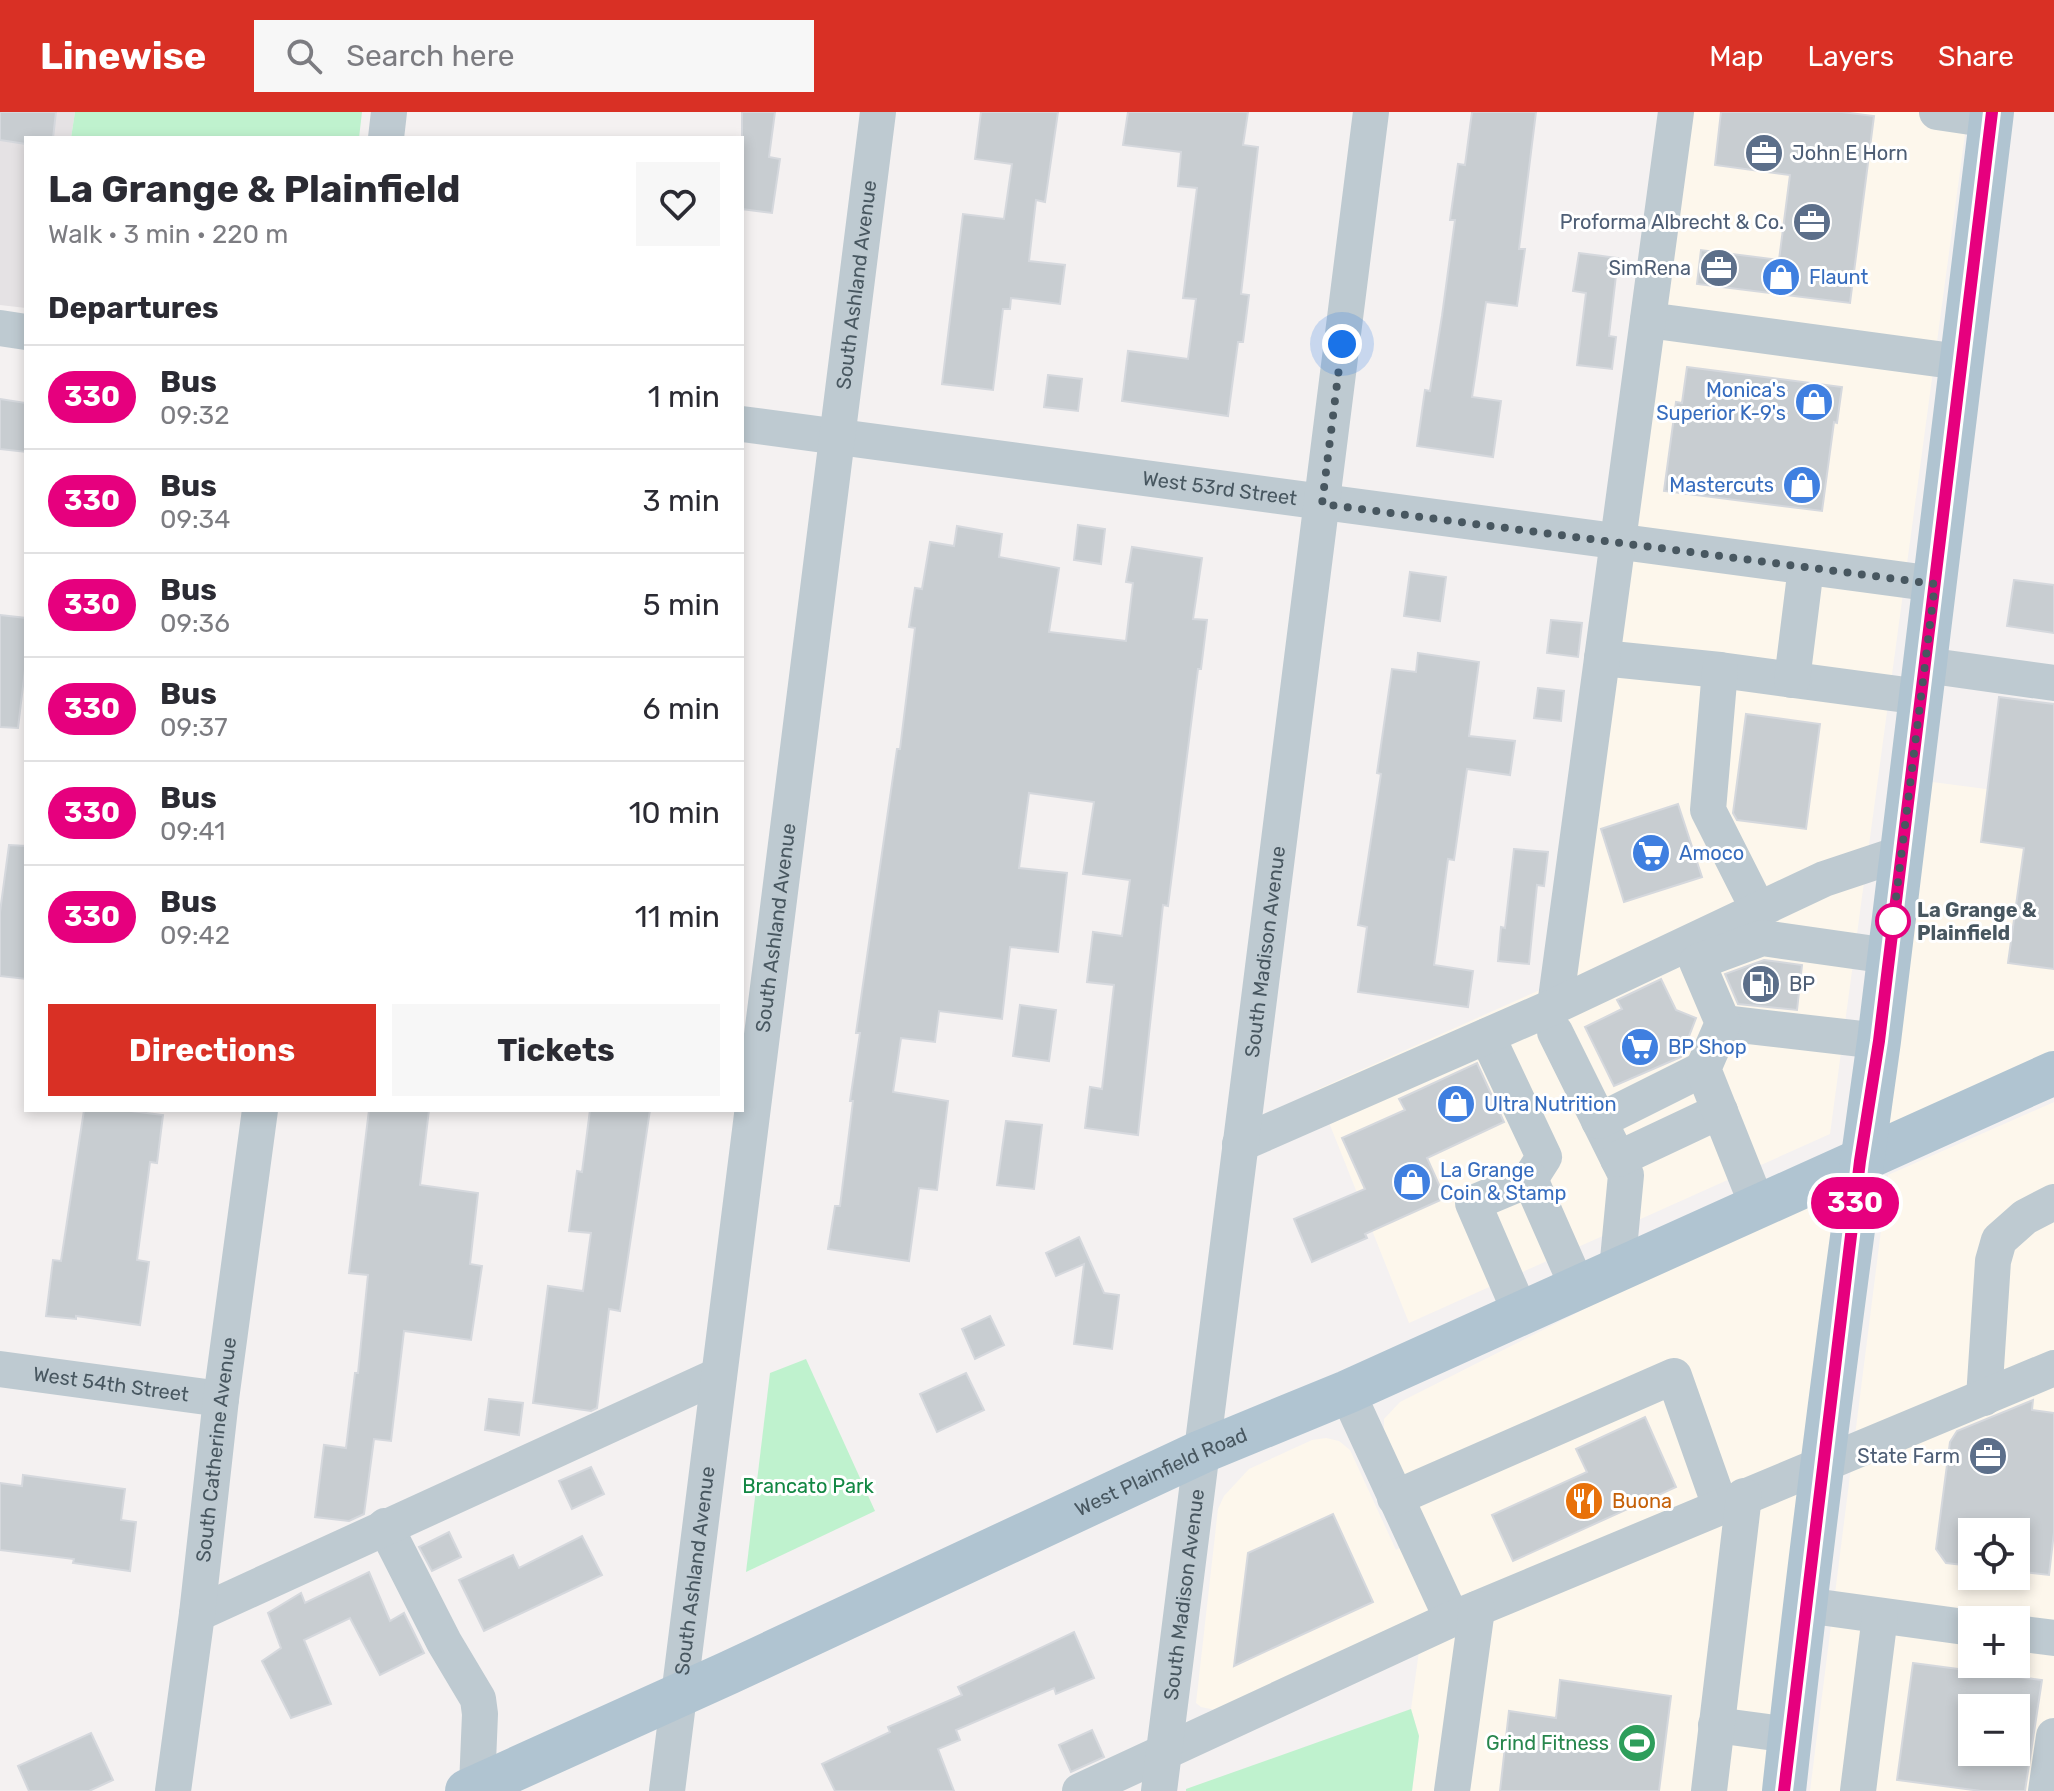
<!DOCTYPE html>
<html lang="en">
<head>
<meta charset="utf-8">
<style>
  :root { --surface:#fff; --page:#f7f7f7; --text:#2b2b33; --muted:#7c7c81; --line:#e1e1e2; --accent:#d93025 }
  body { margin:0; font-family:Rubik,sans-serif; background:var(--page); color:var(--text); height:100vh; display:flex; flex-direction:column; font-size:30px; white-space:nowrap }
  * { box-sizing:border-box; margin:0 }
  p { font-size:26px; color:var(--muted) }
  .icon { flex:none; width:44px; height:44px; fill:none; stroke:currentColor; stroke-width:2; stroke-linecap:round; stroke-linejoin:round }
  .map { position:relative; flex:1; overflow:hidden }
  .sheet { position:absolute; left:24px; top:24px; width:720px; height:976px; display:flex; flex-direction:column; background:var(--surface); border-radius:0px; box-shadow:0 4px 12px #0003 }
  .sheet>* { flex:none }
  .badge { padding:0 16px; border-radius:26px; font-size:28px; line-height:52px }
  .controls { position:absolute; left:1958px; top:1406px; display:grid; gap:16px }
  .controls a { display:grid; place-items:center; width:72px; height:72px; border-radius:0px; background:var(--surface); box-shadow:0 4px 12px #0003; font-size:40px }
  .you { position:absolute; width:40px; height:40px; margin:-20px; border:6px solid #fff; border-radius:50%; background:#1a73e8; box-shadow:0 0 0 12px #1a73e833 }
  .map>.badge { position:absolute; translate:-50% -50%; box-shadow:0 0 0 4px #fff }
  h2 { padding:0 24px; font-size:30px; line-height:72px }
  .round { display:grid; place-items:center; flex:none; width:84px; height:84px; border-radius:0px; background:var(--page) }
  .headline { display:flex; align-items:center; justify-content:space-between; height:136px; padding:0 24px }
  h1 { font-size:38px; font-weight:700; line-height:60px }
  .cta { display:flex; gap:16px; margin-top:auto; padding:16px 24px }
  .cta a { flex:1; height:92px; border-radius:0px; background:var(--accent); color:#fff; font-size:32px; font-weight:700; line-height:92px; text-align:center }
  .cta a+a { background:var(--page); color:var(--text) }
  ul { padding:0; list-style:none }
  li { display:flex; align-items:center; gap:24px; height:104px; padding:0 24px; border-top:2px solid var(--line) }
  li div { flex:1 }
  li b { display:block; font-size:30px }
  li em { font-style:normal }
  li .badge { min-width:88px; font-weight:700; text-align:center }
  header { display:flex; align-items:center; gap:48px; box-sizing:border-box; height:112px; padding:0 40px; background:var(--accent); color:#fff }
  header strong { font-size:38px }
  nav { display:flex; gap:44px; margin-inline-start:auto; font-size:28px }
  .search { width:560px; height:72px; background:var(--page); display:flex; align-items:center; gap:20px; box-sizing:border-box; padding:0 28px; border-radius:0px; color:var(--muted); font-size:30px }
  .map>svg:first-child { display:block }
</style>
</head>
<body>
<header>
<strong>Linewise</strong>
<div class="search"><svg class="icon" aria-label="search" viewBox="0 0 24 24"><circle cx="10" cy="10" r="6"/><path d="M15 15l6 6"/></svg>Search here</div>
<nav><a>Map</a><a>Layers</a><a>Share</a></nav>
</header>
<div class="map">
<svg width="2054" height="1679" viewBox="0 0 2054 1679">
  <rect width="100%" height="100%" fill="#f4f1f1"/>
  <g fill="#fdf7ec" fill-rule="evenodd">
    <path d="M 1668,0 L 1968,0 L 1830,1022 L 1409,1211 L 1316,978 L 1542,877 Z"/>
    <path d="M 1917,668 L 2047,685 L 2054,683 L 2054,946 L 1872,1030 Z"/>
    <path d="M 2054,990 L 2054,1679 L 1810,1679 L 1888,1063 ZM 1972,1420 L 2016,1420 L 2016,1464 L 1972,1464 ZM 1972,1508 L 2016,1508 L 2016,1552 L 1972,1552 ZM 1972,1596 L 2016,1596 L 2016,1640 L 1972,1640 Z"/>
    <path d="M 1850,1063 L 1778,1679 L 1412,1679 L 1419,1624 L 1411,1597 L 1424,1503 L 1220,1599 L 1201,1595 L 1196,1591 L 1218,1397 L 1224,1384 L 1249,1357 L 1312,1328 L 1326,1326 L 1339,1329 L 1350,1338 L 1396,1438 L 1424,1422 L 1384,1319 L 1384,1307 L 1400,1290 Z"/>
  </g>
  <path fill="#e5e2e4" d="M 0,0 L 75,0 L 71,26 L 26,26 L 26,196 L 0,193 Z"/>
  <g fill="#bff2ce">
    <path d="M 75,0 L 362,0 L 359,26 L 71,26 Z"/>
    <path d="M 806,1247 L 875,1399 L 746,1460 L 770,1261 Z"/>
    <path d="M 1411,1597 L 1419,1624 L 1412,1679 L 1186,1679 L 1186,1677 Z"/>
  </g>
  <g fill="#c8cdd1" stroke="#d5d8dd" stroke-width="2" fill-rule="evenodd">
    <path d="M 0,0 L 56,0 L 53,26 L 26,26 L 26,32 L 0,28 Z"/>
    <path d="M 742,0 L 775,0 L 769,45 L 780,47 L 772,101 L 742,97 Z"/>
    <path d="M 981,0 L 1058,0 L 1045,90 L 1036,88 L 1029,149 L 1065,153 L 1060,192 L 1011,186 L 1010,197 L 1003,197 L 993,278 L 942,272 L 963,102 L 1004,107 L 1012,52 L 975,47 Z"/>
    <path d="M 1128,0 L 1248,0 L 1243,33 L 1258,35 L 1241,182 L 1249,183 L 1243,230 L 1238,230 L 1228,304 L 1122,289 L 1128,239 L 1188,247 L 1196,187 L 1183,186 L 1197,76 L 1178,74 L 1181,40 L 1123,33 Z"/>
    <path d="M 1472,0 L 1536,0 L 1519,137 L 1525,137 L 1517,194 L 1486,190 L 1472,285 L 1501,289 L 1493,345 L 1417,334 L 1425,278 L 1430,279 L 1442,204 L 1455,108 L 1450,108 L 1458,52 L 1465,53 Z"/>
    <path d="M 1721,0 L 1842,0 L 1874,4 L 1850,191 L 1697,172 L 1701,138 L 1779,148 L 1790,63 L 1715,53 Z"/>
    <path d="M 1579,141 L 1618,146 L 1609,224 L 1616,225 L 1612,257 L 1577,253 L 1586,181 L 1573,179 Z"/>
    <path d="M 1687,255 L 1842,275 L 1837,311 L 1834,310 L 1822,399 L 1664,379 L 1676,290 L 1682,291 Z"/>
    <path d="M 1048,263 L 1082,267 L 1078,299 L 1044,295 Z"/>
    <path d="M 0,287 L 26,291 L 26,340 L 0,337 Z"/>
    <path d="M 1078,413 L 1105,417 L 1101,452 L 1074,448 Z"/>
    <path d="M 957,414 L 1002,422 L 999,445 L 1059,456 L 1049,520 L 1126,529 L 1133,471 L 1126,470 L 1132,435 L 1202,446 L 1193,507 L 1207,508 L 1201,557 L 1198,557 L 1168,794 L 1163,793 L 1138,1023 L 1085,1016 L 1090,975 L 1102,977 L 1114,873 L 1087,870 L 1093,820 L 1122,824 L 1130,768 L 1083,762 L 1094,690 L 1029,681 L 1019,756 L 1067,761 L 1058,840 L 1010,835 L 1002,907 L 939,899 L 935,930 L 901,926 L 893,980 L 948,989 L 937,1078 L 919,1076 L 909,1149 L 828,1137 L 835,1094 L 840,1094 L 853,989 L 850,989 L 860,921 L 856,921 L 897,637 L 900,637 L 915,516 L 909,515 L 915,476 L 922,477 L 930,430 L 954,434 Z"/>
    <path d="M 1410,460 L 1446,465 L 1440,509 L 1404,504 Z"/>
    <path d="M 2014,468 L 2054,473 L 2054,521 L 2007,514 Z"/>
    <path d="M 0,503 L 26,506 L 26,549 L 18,616 L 0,615 Z"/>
    <path d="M 1551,508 L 1582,511 L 1578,545 L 1547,541 Z"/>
    <path d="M 1418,541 L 1479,550 L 1469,624 L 1515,629 L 1510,663 L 1467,657 L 1454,748 L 1448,747 L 1434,853 L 1473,859 L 1468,895 L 1358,880 L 1367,815 L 1358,813 L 1381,662 L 1377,661 L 1392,557 L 1416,560 Z"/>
    <path d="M 1538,576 L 1564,579 L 1561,609 L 1534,606 Z"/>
    <path d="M 1999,585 L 2054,592 L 2054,857 L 2008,851 L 2024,736 L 1981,730 Z"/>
    <path d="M 1746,602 L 1820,612 L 1806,717 L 1737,708 L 1733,701 Z"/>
    <path d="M 1678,692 L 1702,765 L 1624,790 L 1601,717 Z"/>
    <path d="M 9,733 L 26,734 L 26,867 L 0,864 L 0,800 Z"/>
    <path d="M 1514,737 L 1548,740 L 1544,774 L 1537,773 L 1529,852 L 1498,849 L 1501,815 L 1505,816 Z"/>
    <path d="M 1764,848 L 1802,853 L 1797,898 L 1738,892 L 1725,862 Z"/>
    <path d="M 1661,867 L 1676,898 L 1696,906 L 1681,945 L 1614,974 L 1585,915 L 1622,897 L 1617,888 Z"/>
    <path d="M 1020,893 L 1056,898 L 1049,949 L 1013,944 Z"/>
    <path d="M 1477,951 L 1504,1010 L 1427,1046 L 1445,1086 L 1365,1122 L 1367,1126 L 1312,1150 L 1294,1107 L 1365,1077 L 1342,1026 L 1405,998 L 1399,987 Z"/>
    <path d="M 84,998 L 123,998 L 163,1003 L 157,1051 L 150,1050 L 137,1148 L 149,1150 L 140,1213 L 76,1204 L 76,1207 L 46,1204 L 53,1148 L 61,1149 Z"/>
    <path d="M 369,998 L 429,998 L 420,1073 L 478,1081 L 470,1152 L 482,1154 L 471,1228 L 404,1219 L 391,1329 L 374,1327 L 364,1402 L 349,1409 L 315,1405 L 324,1333 L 346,1336 L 355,1261 L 358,1261 L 368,1163 L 349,1161 Z"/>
    <path d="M 590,998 L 650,998 L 620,1199 L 609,1197 L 597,1296 L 591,1299 L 533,1291 L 548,1174 L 583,1179 L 591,1121 L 569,1119 L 577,1059 L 582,1060 Z"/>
    <path d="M 1006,1009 L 1042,1013 L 1034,1077 L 997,1073 Z"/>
    <path d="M 1079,1125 L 1104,1181 L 1119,1183 L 1112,1237 L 1074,1232 L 1084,1152 L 1056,1164 L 1046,1141 Z"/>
    <path d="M 990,1204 L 1004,1233 L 975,1247 L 962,1217 Z"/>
    <path d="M 966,1261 L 984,1298 L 937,1320 L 920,1282 Z"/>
    <path d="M 489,1287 L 523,1291 L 519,1323 L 485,1318 Z"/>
    <path d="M 2033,1288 L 2032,1298 L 2054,1301 L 2054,1420 L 2049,1463 L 2016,1459 L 2016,1420 L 1972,1420 L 1972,1454 L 1946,1451 L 1936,1437 L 1950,1330 L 1957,1319 Z"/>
    <path d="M 1645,1305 L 1676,1375 L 1513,1449 L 1492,1403 L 1587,1360 L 1576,1337 Z"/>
    <path d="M 591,1355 L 604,1382 L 572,1397 L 559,1369 Z"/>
    <path d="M 23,1363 L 125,1377 L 121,1408 L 136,1410 L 130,1459 L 73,1451 L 74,1447 L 0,1438 L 0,1371 L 22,1374 Z"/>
    <path d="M 1333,1402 L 1373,1490 L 1234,1554 L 1248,1441 Z"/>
    <path d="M 449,1420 L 461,1445 L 432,1459 L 419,1435 Z"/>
    <path d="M 582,1424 L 602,1463 L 484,1519 L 459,1468 L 513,1443 L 519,1456 Z"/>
    <path d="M 369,1460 L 390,1509 L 404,1501 L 424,1541 L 380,1563 L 350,1506 L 304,1528 L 331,1592 L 291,1606 L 262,1549 L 281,1536 L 268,1501 L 301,1481 L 305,1491 Z"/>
    <path d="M 1074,1520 L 1094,1566 L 1056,1582 L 1054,1576 L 956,1618 L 960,1628 L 938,1637 L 954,1679 L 835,1679 L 822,1652 L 890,1620 L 888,1615 L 962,1583 L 958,1575 Z"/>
    <path d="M 1913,1551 L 2042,1568 L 2025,1679 L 1981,1679 L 1897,1668 ZM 1972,1596 L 2016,1596 L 2016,1640 L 1972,1640 Z"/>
    <path d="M 1560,1568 L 1671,1584 L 1659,1679 L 1500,1679 L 1509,1599 L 1556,1606 Z"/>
    <path d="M 1092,1618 L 1104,1645 L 1071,1660 L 1059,1633 Z"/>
    <path d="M 91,1621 L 113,1668 L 89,1679 L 29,1679 L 18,1654 Z"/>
  </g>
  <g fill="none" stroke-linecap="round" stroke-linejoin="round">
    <g stroke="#becad1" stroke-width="36">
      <path d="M 1937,0 L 1991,8"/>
      <path d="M 386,26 L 389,0"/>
      <path d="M 1648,208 L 1960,250"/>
      <path d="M 0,216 L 26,220"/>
      <path id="s1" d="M 742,312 L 1935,472"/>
      <path d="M 1602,546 L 1720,558 L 1921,585"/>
      <path d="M 1925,553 L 2054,571"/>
      <path d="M 1720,558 L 1708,698 L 1759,799"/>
      <path d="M 1792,568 L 1806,455"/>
      <path d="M 1555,894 L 1676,0"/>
      <path d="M 1723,911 L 1879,929"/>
      <path d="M 1555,920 L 1626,1063 L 1617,1158"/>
      <path d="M 1487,924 L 1544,1045 L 1530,1067 L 1473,1091 L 1521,1202"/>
      <path d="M 1599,1009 L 1703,957"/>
      <path d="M 1240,1032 L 1555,894 L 1824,767 L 1902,741"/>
      <path d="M 1618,1047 L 1720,999"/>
      <path d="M 1530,1067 L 1578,1176"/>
      <path d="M 1758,1095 L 1703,957 L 1723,911 L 1697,850 L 1762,826 L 1889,844"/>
      <path id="s2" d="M 0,1257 L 221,1287"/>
      <path d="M 1347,1280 L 1452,1507"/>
      <path d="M 1984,1286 L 1993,1149 L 1999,1128 L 2025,1105 L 2054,1090"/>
      <path d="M 1395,1386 L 1674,1264 L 1720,1394"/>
      <path d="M 385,1414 L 444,1530 L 478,1587 L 480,1602 L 477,1674"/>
      <path d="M 1805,1493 L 1972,1516"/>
      <path d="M 197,1502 L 719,1263"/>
      <path d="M 2016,1521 L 2054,1526"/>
      <path d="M 1716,1613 L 1790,1623"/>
      <path id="s3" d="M 173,1679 L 197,1502 L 221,1287 L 260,998"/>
      <path id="s4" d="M 667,1679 L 878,0"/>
      <path d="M 1080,1679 L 1452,1507 L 2054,1256"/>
      <path id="s5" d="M 1159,1679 L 1371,0"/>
      <path d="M 1452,1679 L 1477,1497"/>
      <path d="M 1709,1679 L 1744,1384"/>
      <path d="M 1858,1679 L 1880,1504"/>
      <path d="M 2046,1679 L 2054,1624"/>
    </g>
    <g stroke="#b0c4d1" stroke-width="44">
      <path id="s6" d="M 467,1679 L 728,1561 L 1201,1340 L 1347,1280 L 2054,961"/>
      <path d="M 1784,1679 C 1811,1428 1844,1178 1879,929 L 1992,0"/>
    </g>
  </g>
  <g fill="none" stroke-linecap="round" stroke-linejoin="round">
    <g stroke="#fff" stroke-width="18">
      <path id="line" d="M 1784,1679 L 1860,1049 L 1879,929 L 1992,0"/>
    </g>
    <use href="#line" stroke="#e6007e" stroke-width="12"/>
    <path stroke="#485760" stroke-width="8" stroke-dasharray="0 14.4" d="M 1342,232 L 1322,392 L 1935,472 L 1892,818 L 1893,809"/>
  </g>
  <defs>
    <g id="office-disc" transform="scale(2)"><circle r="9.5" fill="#5c6f8a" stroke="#fff"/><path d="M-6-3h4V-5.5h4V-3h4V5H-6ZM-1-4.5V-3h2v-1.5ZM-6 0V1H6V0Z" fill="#fff"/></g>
    <g id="shop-disc" transform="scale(2)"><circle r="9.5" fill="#3f7fe0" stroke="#fff"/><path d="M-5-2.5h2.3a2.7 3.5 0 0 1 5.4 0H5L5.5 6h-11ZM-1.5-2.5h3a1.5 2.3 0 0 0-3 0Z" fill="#fff"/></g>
    <g id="supermarket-disc" transform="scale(2)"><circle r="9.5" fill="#3f7fe0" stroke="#fff"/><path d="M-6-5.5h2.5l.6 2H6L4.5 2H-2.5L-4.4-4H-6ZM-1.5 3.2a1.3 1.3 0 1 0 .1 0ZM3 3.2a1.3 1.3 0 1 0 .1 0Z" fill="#fff"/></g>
    <g id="fuel-disc" transform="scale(2)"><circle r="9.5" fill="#5c6f8a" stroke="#fff"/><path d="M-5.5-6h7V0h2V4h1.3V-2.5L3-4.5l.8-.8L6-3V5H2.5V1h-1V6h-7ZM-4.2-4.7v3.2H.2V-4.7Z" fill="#fff"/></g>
    <g id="restaurant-disc" transform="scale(2)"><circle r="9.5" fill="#e8710a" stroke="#fff"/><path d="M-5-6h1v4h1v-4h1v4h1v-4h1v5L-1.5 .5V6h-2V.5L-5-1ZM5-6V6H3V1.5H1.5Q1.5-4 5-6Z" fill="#fff"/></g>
    <g id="stadium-disc" transform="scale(2)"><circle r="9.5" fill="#2e9e5b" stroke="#fff"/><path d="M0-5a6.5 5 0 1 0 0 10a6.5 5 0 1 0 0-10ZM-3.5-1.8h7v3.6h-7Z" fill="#fff"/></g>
  </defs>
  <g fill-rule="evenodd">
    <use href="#office-disc" x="1764" y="41"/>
    <use href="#office-disc" x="1812" y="110"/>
    <use href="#office-disc" x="1719" y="156"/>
    <use href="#shop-disc" x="1781" y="165"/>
    <use href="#shop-disc" x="1814" y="290"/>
    <use href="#shop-disc" x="1802" y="373"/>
    <use href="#supermarket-disc" x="1651" y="741"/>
    <use href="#fuel-disc" x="1761" y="872"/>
    <use href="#supermarket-disc" x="1640" y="935"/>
    <use href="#shop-disc" x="1456" y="992"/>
    <use href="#shop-disc" x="1412" y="1070"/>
    <use href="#office-disc" x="1988" y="1344"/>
    <use href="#restaurant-disc" x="1584" y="1389"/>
    <use href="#stadium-disc" x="1637" y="1631"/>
  </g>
  <circle fill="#fff" stroke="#e6007e" stroke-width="4" cx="1893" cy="809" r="16"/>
  <g text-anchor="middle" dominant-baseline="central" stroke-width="6" stroke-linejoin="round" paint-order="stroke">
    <g font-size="20" fill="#4e5e75" stroke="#fff" text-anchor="end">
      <text x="1792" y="41" text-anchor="start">John E Horn</text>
      <text x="1784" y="110">Proforma Albrecht &amp; Co.</text>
      <text x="1691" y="156">SimRena</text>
      <text x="1789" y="872" text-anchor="start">BP</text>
      <text x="1960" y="1344">State Farm</text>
    </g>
    <g font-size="20" fill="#366cbe" stroke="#fff" text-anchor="start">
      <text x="1809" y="165">Flaunt</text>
      <text x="1786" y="278" text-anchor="end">Monica's<tspan x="1786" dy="23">Superior K-9's</tspan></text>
      <text x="1774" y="373" text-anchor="end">Mastercuts</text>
      <text x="1679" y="741">Amoco</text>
      <text x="1668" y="935">BP Shop</text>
      <text x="1484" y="992">Ultra Nutrition</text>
      <text x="1440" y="1058">La Grange<tspan x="1440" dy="23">Coin &amp; Stamp</tspan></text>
    </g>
    <g font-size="20" fill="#485760" stroke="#fff">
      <text stroke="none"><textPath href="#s4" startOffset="1518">South Ashland Avenue</textPath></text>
      <text stroke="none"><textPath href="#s1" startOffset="482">West 53rd Street</textPath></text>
      <text stroke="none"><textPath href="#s4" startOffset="870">South Ashland Avenue</textPath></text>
      <text stroke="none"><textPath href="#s5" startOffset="846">South Madison Avenue</textPath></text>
      <text stroke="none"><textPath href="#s2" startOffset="112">West 54th Street</textPath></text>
      <text stroke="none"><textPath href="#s3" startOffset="344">South Catherine Avenue</textPath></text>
      <text stroke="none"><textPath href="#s6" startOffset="764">West Plainfield Road</textPath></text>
      <text stroke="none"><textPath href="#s4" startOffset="222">South Ashland Avenue</textPath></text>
      <text stroke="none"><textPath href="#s5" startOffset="198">South Madison Avenue</textPath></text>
    </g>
    <g font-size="20" font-weight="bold" fill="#485760" stroke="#fff" text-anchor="start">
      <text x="1917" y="798">La Grange &amp;<tspan x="1917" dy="23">Plainfield</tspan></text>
    </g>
    <g font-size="20" fill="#128743" stroke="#fff">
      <text x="808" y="1374">Brancato Park</text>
    </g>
    <g font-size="20" fill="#c56008" stroke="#fff" text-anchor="start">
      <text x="1612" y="1389">Buona</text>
    </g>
    <g font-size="20" fill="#27864d" stroke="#fff" text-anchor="end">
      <text x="1609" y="1631">Grind Fitness</text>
    </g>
  </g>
</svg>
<div class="controls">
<a><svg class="icon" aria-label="locate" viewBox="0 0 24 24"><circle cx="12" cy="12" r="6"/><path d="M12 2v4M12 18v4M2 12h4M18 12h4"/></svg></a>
<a>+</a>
<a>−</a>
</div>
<div class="you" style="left:1342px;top:232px"></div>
<b class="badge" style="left:1855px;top:1091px;background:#e6007e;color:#fff">330</b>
<section class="sheet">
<div class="headline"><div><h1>La Grange &amp; Plainfield</h1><p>Walk · 3 min · 220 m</p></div><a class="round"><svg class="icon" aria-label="heart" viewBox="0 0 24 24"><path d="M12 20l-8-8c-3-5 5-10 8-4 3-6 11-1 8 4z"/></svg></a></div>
<h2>Departures</h2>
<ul>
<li><span class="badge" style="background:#e6007e;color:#fff">330</span><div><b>Bus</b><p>09:32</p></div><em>1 min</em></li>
<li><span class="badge" style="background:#e6007e;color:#fff">330</span><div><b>Bus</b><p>09:34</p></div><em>3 min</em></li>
<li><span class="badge" style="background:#e6007e;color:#fff">330</span><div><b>Bus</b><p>09:36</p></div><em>5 min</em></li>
<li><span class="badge" style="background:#e6007e;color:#fff">330</span><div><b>Bus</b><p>09:37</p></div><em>6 min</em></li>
<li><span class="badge" style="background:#e6007e;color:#fff">330</span><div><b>Bus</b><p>09:41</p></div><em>10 min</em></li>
<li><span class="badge" style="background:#e6007e;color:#fff">330</span><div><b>Bus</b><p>09:42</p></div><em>11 min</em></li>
</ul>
<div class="cta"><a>Directions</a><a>Tickets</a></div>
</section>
</div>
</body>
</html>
